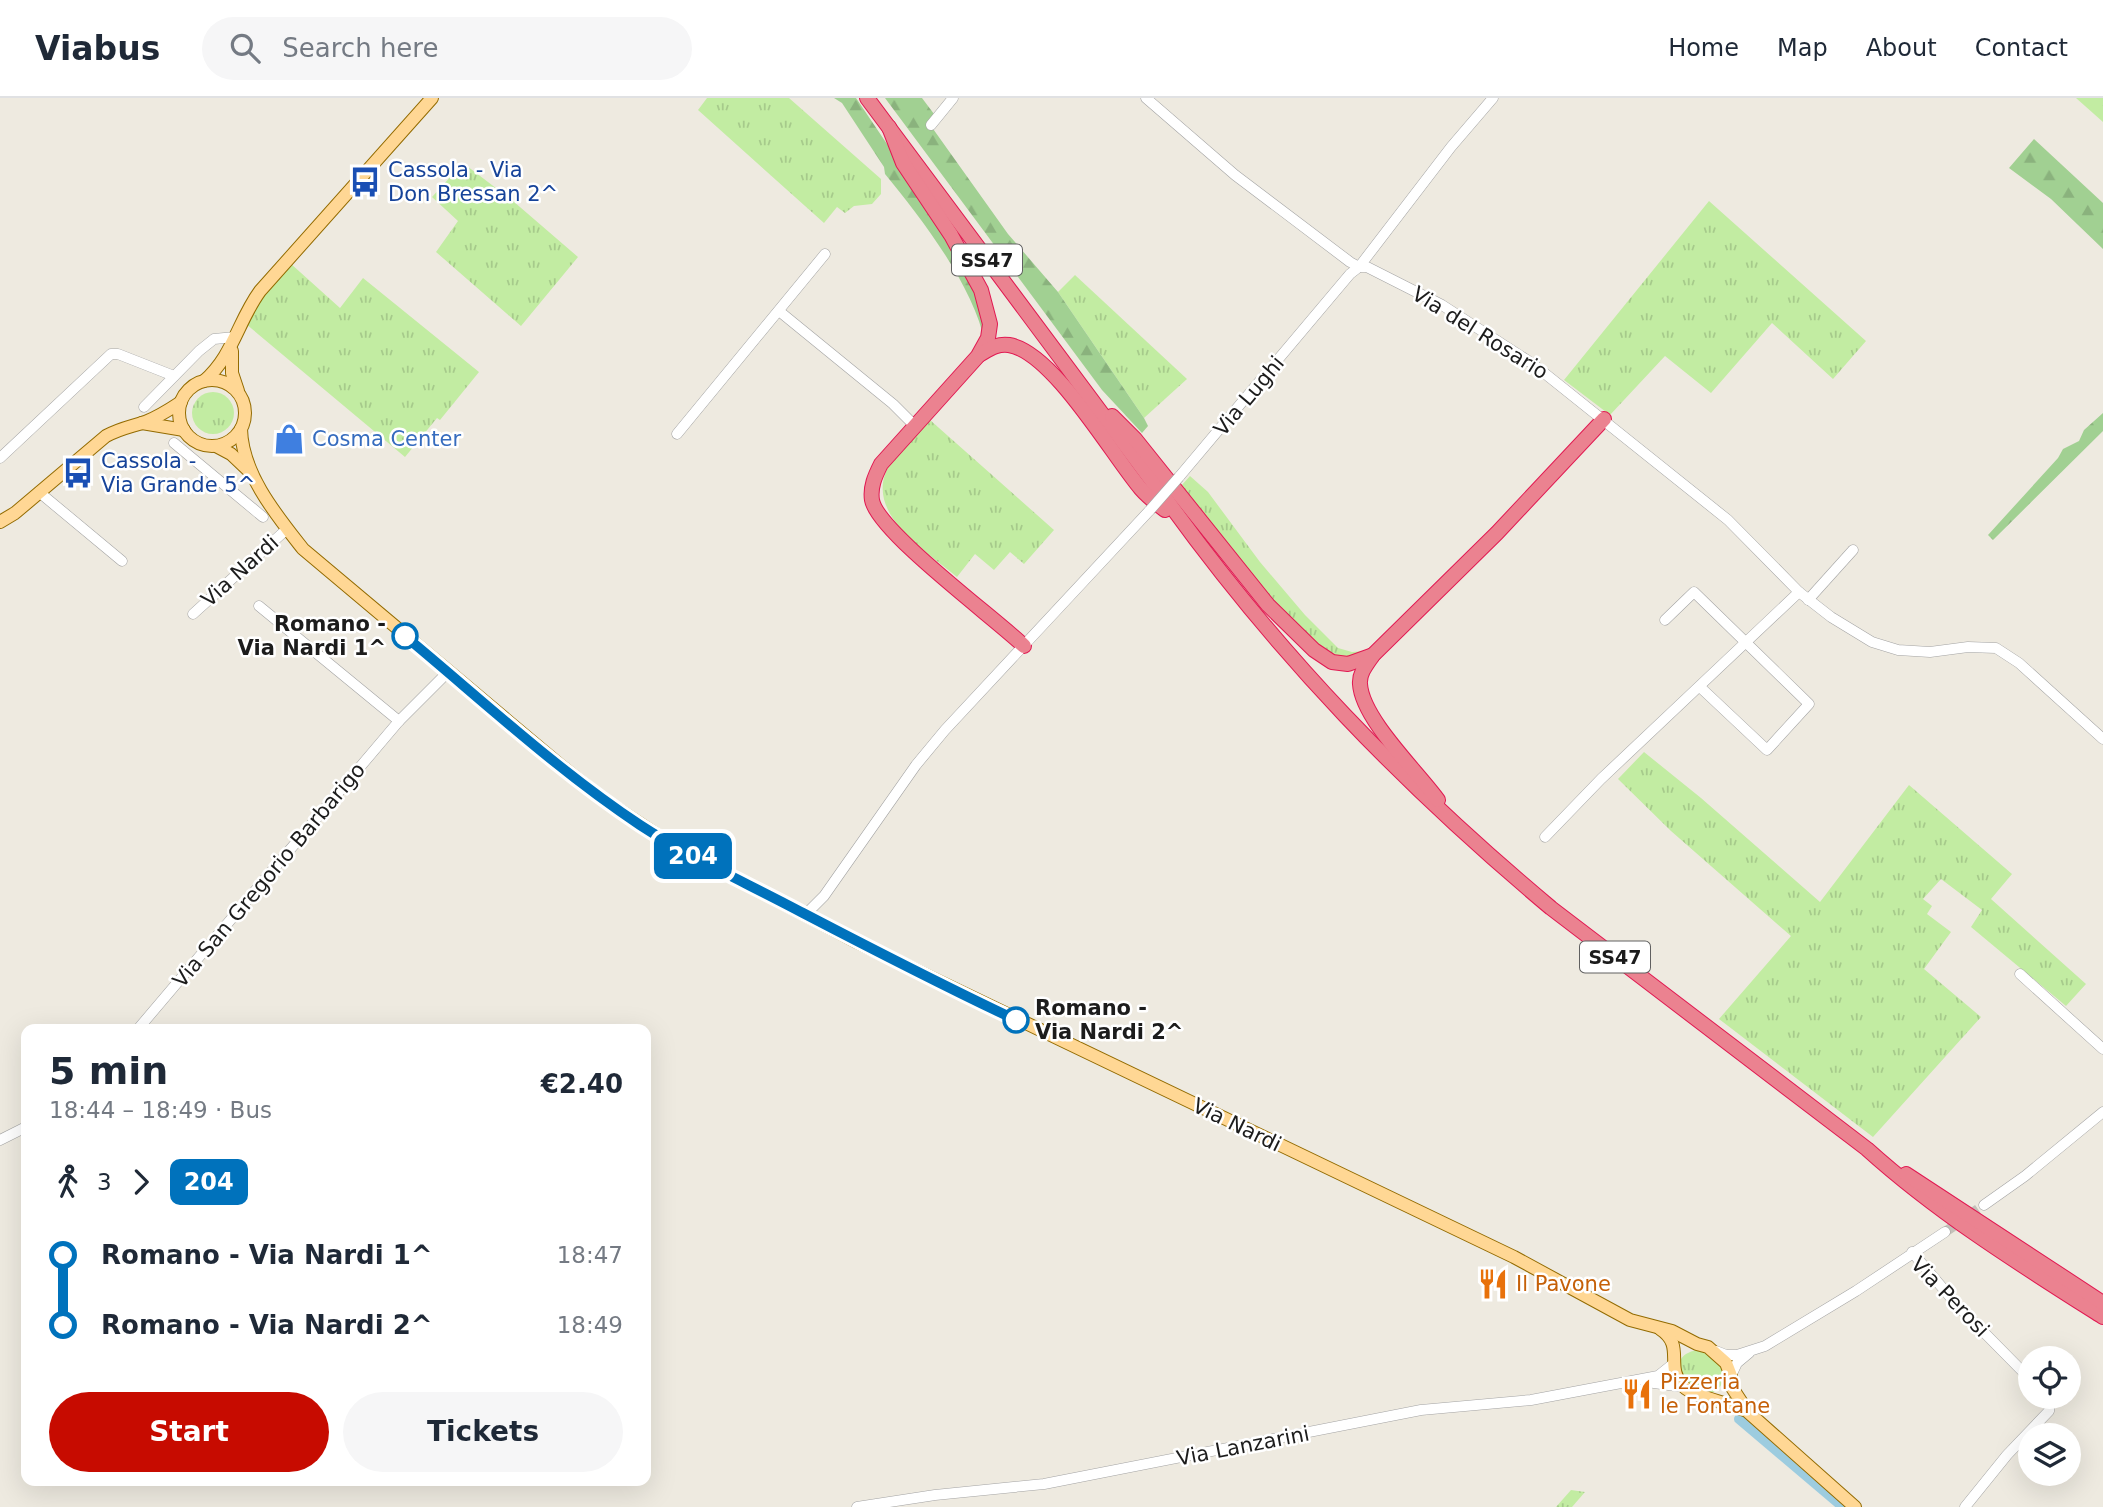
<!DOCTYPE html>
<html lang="en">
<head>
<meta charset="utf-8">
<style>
  :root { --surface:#fff; --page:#f6f6f7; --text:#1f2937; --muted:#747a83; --line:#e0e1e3; --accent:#c70b00 }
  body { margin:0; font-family:"DejaVu Sans",sans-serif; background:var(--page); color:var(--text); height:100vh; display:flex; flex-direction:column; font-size:26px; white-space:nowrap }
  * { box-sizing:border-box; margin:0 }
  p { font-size:23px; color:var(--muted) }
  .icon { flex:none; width:38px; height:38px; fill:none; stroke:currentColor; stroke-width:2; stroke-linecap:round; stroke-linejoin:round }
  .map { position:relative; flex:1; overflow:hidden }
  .sheet { position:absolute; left:21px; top:926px; width:630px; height:462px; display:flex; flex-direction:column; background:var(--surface); border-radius:14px; box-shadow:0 7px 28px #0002 }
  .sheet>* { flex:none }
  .badge { padding:0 14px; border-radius:10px; font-size:24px; line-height:46px }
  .buttons { position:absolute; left:2018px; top:1248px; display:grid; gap:14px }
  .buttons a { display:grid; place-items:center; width:63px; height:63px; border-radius:50%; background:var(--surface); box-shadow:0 7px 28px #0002; font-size:35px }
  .map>.badge { position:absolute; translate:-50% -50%; box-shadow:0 0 0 4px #fff }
  .legs { display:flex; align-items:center; gap:10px; height:77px; padding:0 28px; font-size:23px }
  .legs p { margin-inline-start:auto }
  .summary { display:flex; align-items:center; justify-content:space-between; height:119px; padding:0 28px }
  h1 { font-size:38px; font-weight:800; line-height:52px }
  .cta { display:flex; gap:14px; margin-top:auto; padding:14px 28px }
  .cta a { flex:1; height:80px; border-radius:42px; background:var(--accent); color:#fff; font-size:28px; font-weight:800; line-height:80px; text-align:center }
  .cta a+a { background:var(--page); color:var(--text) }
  ul { padding:0 28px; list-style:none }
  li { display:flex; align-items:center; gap:24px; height:70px; font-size:26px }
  li i { display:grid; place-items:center; width:10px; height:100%; margin:0 9px; background:currentColor }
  li i::after { content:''; width:18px; height:18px; margin:-9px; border:5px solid; border-radius:50%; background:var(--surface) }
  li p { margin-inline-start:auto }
  li:first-child i { background:linear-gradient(#0000 50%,currentColor 0) }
  li:last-child i { background:linear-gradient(currentColor 50%,#0000 0) }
  header { display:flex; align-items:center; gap:42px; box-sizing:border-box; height:98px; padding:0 35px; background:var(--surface); border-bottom:2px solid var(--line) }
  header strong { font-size:33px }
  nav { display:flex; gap:38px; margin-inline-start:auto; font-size:24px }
  .search { width:490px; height:63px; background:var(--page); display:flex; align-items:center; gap:18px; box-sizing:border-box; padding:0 24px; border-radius:38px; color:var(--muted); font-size:26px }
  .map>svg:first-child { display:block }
</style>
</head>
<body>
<header>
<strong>Viabus</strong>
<div class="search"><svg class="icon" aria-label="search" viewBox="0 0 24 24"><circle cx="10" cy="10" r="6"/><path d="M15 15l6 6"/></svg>Search here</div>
<nav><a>Home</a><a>Map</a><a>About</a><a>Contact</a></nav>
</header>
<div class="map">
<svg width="2103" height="1409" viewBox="0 0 2103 1409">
  <defs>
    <pattern id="grass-tufts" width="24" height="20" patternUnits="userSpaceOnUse" patternTransform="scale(1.75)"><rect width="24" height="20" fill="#c2eca2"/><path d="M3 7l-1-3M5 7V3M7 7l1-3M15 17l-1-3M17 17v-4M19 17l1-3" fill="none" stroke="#a6ca8b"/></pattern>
    <pattern id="forest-firs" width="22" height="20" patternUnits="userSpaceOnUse" patternTransform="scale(1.75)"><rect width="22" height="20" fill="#a1d092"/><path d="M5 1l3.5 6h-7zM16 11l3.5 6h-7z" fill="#8ab27d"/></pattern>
  </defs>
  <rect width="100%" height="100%" fill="#eeeae0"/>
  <g fill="url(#grass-tufts)">
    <path d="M 707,0 L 789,0 L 881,81 L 881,96 L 872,106 L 854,108 L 845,115 L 837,109 L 824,125 L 698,12 Z"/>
    <path d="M 2076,0 L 2103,0 L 2103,24 Z"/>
    <path d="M 463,65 L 513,103 L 578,159 L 521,228 L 436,154 L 458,123 L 432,99 Z"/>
    <path d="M 1709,103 L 1866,243 L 1833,281 L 1772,225 L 1711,295 L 1665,258 L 1610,317 L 1564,282 Z"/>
    <path d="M 290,165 L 340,210 L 363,180 L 479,274 L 440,322 L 437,320 L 405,359 L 246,226 L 252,211 Z"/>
    <path d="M 1075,177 L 1187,281 L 1144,320 L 1058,194 Z"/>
    <circle cx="213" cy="315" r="21"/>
    <path d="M 930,322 L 1054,432 L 1024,466 L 1010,454 L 994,472 L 975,456 L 957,479 C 925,452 861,414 890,366 C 901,350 917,336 930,322 Z"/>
    <path d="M 1190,378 L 1208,394 L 1260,464 L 1305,517 L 1338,550 L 1352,554 L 1365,553 L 1384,543 C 1372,554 1363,563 1347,562 C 1307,560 1209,422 1181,388 Z"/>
    <path d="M 1644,654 L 1701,700 L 1820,804 L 1909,687 L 2012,776 L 1991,801 L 2086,886 L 2066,908 L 1971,829 L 1982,812 L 1941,781 L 1923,801 L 1932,808 L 1927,816 L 1951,834 L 1924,871 L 1981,919 L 1873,1039 L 1719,921 L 1791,838 L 1671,733 L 1618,681 Z"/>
    <path d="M 1697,1252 C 1716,1256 1736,1280 1714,1294 C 1687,1295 1661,1259 1697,1252 Z"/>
    <path d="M 1571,1392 L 1585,1394 L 1572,1409 L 1556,1409 Z"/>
  </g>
  <g fill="url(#forest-firs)">
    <path d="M 834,0 L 856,0 L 945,132 L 986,211 L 985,245 C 974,188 921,120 885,76 L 884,69 L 842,5 Z"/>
    <path d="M 885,0 L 922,0 L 937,20 L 931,28 L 1008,136 L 1058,194 L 1144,320 L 1148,328 L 1142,335 L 1102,292 Z"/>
    <path d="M 2034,41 L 2103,105 L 2103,151 L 2051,101 L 2009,70 Z"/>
    <path d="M 2103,315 L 2103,333 L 1993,442 L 1988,437 L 2058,360 L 2063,351 L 2079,343 L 2084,332 Z"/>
  </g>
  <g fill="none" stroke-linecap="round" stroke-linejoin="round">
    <path stroke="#9dccdf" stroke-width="10" d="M 1739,1321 L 1843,1409"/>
    <path stroke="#c4c1b9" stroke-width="10" stroke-dasharray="10 5" stroke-linecap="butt" d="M 1945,1134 L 1984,1107"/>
    <g stroke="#a3a3a3" stroke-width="11">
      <g id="minor">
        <path d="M 1146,0 L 1235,77 L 1350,164 L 1359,169 L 1367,169 L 1442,207 L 1533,266 L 1728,422 L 1799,494 L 1831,519 L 1872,544 L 1898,552 L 1930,554 L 1968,549 L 1996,550 L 2019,565 L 2103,641"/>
        <path d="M 931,27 L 953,0"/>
        <path d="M 779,213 L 893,306 L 915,328"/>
        <path d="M 144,309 L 199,253 L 214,241 L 235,239"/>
        <path d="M 677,336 L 825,156"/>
        <path d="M 174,345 L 263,419"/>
        <path d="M 0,360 L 111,256 L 118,256 L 174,278"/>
        <path d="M 1179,379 L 1350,176 L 1359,169 L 1451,49 L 1493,0"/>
        <path d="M 39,394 L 122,463"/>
        <path d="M 1808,502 L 1853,452"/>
        <path d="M 259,508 L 399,623"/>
        <path d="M 193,516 L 287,431"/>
        <path d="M 1665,522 L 1694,494 L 1809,606 L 1767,652 L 1700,589"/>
        <path d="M 1545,739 L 1601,681 L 1799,494"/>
        <path d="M 806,816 L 824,798 L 916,667 L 945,632 L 1150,412"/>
        <path d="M 2020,876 L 2103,951"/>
        <path d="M 138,931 L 399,623 L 448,574"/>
        <path d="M 0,1042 L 26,1029"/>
        <path d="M 1984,1107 L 2025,1078 L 2103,1014"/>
        <path d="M 1912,1154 L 1957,1207 L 2030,1281"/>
        <path d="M 1716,1253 L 1726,1257 L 1737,1257 L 1765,1248 L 1856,1193 L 1945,1134"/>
        <path d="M 1731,1278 L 1737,1265 L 1749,1255"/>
        <path d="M 1647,1284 L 1683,1289"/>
        <path d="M 857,1409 L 935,1397 L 1044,1386 L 1421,1312 L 1531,1302 L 1658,1278 L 1673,1266"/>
        <path d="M 1965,1409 L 2007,1357 L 2049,1313 L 2050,1306 L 2045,1298"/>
      </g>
    </g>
    <g stroke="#936b00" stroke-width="14">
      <g id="major">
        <path d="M 232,253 L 232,275 L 238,293"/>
        <circle cx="212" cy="315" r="33"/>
        <path d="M 204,283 C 233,258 238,223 260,193 L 432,0"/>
        <path d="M 142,325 L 184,332"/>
        <path d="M 241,331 C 242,376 277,418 303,451 L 560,667 L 601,700 L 671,746 L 857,844 L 1514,1159 L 1630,1222 L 1672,1233 L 1697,1246 L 1708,1249 L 1726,1265 L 1731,1278 L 1729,1285 L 1748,1314 L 1855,1409"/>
        <path d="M 216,348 L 231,356 L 251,375"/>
        <path d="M 0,424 L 15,415 L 106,338 C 121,330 130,329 145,324 C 158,319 169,312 181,304"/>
        <path d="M 1660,1231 C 1686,1248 1664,1268 1683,1288 C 1693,1299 1727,1304 1744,1312"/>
      </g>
    </g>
    <g stroke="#e11952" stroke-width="16">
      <g id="highway">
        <path d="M 867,0 L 1158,391"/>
        <path d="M 889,29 L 903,65 L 951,137 L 981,192 L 990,226 L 988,240 L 978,258 L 881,366 C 875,378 870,389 872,402 C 877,433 996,521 1024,548"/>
        <path d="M 979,257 C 988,252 997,245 1009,247 C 1053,254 1112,357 1141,391 C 1148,399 1157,406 1165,412"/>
        <path d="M 1112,318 L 1135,341 L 1268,507 L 1314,552 L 1332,564 L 1348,566 L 1373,557"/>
        <path d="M 1166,401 C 1279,558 1403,686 1551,810 L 1867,1051 C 1939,1116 2021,1167 2103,1219"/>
        <path d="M 1438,702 C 1418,674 1362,621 1360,586 C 1359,575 1367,566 1373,557 L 1497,435 L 1604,321"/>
        <path d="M 1906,1076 L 2103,1205"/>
      </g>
    </g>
    <use href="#minor" stroke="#fff" stroke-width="10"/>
    <use href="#major" stroke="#ffd794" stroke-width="12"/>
    <use href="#highway" stroke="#eb8290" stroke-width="14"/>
    <g stroke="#a3a3a3" stroke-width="11" stroke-linecap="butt">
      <path id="minor-bridge" d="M 1150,412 L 1179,379"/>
    </g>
    <use href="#minor-bridge" stroke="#fff" stroke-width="10"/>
  </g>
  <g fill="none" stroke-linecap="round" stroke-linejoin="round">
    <g stroke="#fff" stroke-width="16">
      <path id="line-1" d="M 405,538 C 482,602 557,672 640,727 C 692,761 749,786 803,815 C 874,852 944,888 1016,922"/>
    </g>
    <use href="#line-1" stroke="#0072bc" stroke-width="10"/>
  </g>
  <defs>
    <g id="bus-bare" transform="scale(2.415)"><path d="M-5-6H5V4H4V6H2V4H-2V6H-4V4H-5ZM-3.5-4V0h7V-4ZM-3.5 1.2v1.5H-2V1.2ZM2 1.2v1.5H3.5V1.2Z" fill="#1a4fb4" stroke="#fff" stroke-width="2.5" paint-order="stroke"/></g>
    <g id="shop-bare" transform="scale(2.415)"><path d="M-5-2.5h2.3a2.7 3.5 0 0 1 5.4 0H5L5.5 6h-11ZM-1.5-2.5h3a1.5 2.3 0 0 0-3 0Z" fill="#3f7fe0" stroke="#fff" stroke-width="2.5" paint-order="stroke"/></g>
    <g id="restaurant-bare" transform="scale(2.415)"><path d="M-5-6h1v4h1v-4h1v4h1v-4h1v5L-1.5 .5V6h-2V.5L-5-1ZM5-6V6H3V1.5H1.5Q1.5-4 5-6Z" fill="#e8710a" stroke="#fff" stroke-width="2.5" paint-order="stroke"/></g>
  </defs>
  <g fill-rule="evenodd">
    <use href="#bus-bare" x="365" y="84"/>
    <use href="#shop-bare" x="289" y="341"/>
    <use href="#bus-bare" x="78" y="375"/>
    <use href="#restaurant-bare" x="1493" y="1186"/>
    <use href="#restaurant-bare" x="1637" y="1296"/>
  </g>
  <g fill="#fff" stroke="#0072bc" stroke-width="3.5">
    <circle cx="405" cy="538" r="12"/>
    <circle cx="1016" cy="922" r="12"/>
  </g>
  <g text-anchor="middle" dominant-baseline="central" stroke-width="5" stroke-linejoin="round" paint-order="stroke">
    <g fill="#fff" stroke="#606060" stroke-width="2">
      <rect x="952" y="146.5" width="70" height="31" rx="5"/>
      <rect x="1580" y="843.5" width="70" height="31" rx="5"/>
    </g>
    <g font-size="19" font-weight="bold" fill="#1c1c1c">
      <text x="987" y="162">SS47</text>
      <text x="1615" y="859">SS47</text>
    </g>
    <g font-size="21" fill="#164399" stroke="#fff" text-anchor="start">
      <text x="388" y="72">Cassola - Via<tspan x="388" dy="24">Don Bressan 2^</tspan></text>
      <text x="101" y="363">Cassola -<tspan x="101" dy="24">Via Grande 5^</tspan></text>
    </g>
    <g font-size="21" fill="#1c1c1c" stroke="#fff">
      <text transform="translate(1480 235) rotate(32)">Via del Rosario</text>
      <text transform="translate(1249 298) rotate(-50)">Via Lughi</text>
      <text transform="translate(240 473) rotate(-42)">Via Nardi</text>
      <text transform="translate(269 777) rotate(-50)">Via San Gregorio Barbarigo</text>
      <text transform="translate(1237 1027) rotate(26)">Via Nardi</text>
      <text transform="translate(1950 1199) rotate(46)">Via Perosi</text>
      <text transform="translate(1243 1348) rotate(-11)">Via Lanzarini</text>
    </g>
    <g font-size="21" fill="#366cbe" stroke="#fff" text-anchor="start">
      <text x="312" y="341">Cosma Center</text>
    </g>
    <g font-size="21" font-weight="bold" fill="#1c1c1c" stroke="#fff" text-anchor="end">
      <text x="386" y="526">Romano -<tspan x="386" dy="24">Via Nardi 1^</tspan></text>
      <text x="1035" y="910" text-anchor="start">Romano -<tspan x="1035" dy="24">Via Nardi 2^</tspan></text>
    </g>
    <g font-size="21" fill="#c56008" stroke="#fff" text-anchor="start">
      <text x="1516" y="1186">Il Pavone</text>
      <text x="1660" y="1284">Pizzeria<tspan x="1660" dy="24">le Fontane</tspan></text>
    </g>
  </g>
</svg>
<div class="buttons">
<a><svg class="icon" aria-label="locate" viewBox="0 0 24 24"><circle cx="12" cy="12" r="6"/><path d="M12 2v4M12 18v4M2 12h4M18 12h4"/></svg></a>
<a><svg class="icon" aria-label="layers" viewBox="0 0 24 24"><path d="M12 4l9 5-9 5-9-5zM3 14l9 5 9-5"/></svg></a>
</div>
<b class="badge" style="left:693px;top:758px;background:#0072bc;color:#fff">204</b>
<section class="sheet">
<div class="summary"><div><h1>5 min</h1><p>18:44 – 18:49 · Bus</p></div><b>€2.40</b></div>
<div class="legs"><svg class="icon" aria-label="walk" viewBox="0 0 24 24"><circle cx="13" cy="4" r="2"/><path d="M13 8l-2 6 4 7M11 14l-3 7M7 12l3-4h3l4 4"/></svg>3<svg class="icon" aria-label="forward" viewBox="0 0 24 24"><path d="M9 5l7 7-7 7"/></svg><b class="badge" style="background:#0072bc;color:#fff">204</b></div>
<ul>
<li><i style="color:#0072bc"></i><b>Romano - Via Nardi 1^</b><p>18:47</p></li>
<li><i style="color:#0072bc"></i><b>Romano - Via Nardi 2^</b><p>18:49</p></li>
</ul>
<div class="cta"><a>Start</a><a>Tickets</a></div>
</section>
</div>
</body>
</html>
